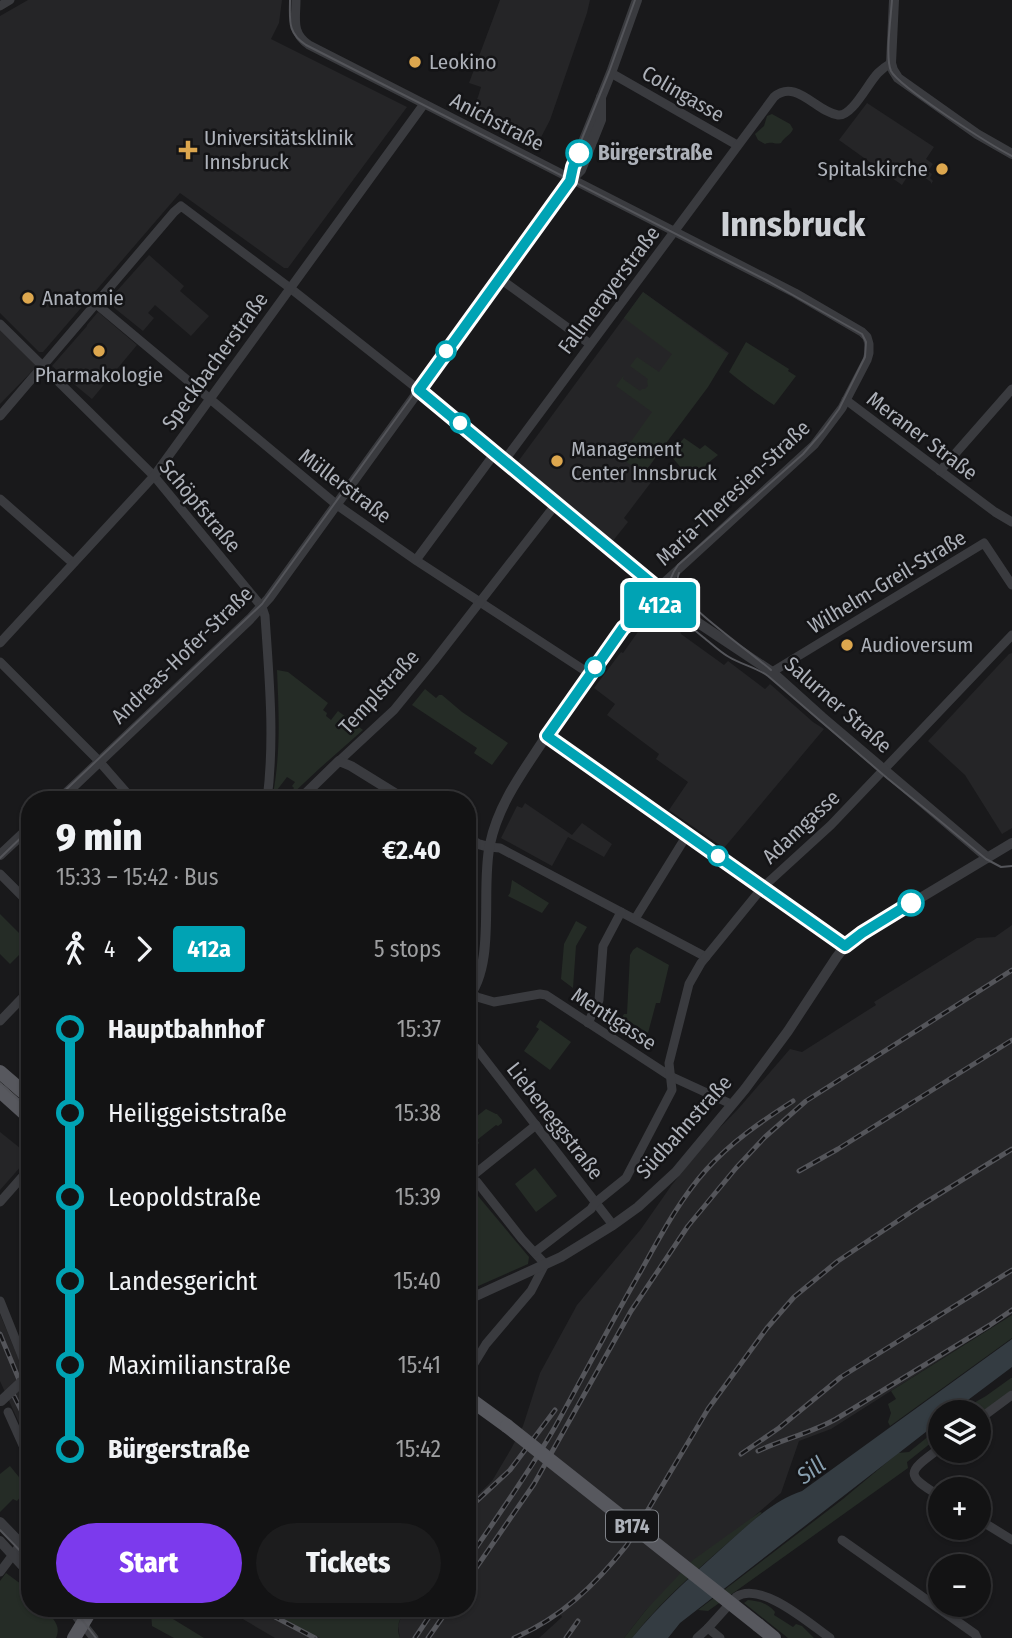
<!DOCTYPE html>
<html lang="en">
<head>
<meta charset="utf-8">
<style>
  :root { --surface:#131314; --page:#1c1c1d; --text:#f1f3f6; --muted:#9d9ea0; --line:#323234; --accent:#7c3aed }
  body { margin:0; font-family:"Fira Sans Condensed",sans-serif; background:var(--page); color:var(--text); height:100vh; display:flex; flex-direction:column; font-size:26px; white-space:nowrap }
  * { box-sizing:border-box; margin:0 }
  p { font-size:23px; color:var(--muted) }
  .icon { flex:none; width:38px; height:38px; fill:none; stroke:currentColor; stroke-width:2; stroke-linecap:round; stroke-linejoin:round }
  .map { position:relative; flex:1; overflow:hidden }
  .side { position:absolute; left:21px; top:791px; width:455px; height:826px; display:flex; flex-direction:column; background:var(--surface); border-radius:28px; box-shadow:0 2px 5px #0004,0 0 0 2px var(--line) }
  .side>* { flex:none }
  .badge { padding:0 14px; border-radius:5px; font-size:24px; line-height:46px }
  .controls { position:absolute; left:928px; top:1400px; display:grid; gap:14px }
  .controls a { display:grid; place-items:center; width:63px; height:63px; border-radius:50%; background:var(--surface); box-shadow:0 2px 5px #0004,0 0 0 2px var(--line); font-size:35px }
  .map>.badge { position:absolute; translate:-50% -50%; box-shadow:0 0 0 4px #fff }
  .legs { display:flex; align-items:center; gap:10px; height:77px; padding:0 35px; font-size:23px }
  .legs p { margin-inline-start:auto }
  .overview { display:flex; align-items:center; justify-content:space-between; height:119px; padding:0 35px }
  h1 { font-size:38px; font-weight:800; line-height:52px }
  .cta { display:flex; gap:14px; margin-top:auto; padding:14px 35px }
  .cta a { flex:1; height:80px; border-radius:42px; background:var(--accent); color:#fff; font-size:28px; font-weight:800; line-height:80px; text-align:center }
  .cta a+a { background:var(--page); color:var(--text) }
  ul { padding:0 35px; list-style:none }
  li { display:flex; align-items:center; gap:24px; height:84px; font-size:26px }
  li i { display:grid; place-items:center; width:10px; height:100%; margin:0 9px; background:currentColor }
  li i::after { content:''; width:18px; height:18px; margin:-9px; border:5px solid; border-radius:50%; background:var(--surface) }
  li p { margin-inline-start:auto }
  li:first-child i { background:linear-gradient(#0000 50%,currentColor 0) }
  li:last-child i { background:linear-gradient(currentColor 50%,#0000 0) }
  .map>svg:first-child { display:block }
</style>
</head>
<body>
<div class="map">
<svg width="1012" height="1638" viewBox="0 0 1012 1638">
  <rect width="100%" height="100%" fill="#19191b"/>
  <g fill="#252527">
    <path d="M 28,0 L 282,0 L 279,23 L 271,39 L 407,107 L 288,268 L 284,268 L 180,193 L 43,352 L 39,352 L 0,313 L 0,16 Z"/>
    <path d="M 500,0 L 590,0 L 587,13 L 550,120 L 535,149 L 469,115 L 478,97 L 481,87 L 469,83 Z"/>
    <path d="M 867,103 L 934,147 L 926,159 L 933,164 L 928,171 L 932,174 L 930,178 L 933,181 L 931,184 L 931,182 L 912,169 L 902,185 L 839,140 Z"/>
    <path d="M 149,255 L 184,286 L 180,291 L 209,316 L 191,336 L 155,305 L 148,313 L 154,318 L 143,331 L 107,302 Z"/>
    <path d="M 643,292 L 729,353 L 644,474 L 652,481 L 624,518 L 628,522 L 612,542 L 517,463 Z"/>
    <path d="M 98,312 L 137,345 L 92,399 L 52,366 L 87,326 L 87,325 Z"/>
    <path d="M 0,328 L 38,365 L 0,404 Z"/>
    <path d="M 653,622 L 675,622 L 679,626 L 681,634 L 724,665 L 728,661 L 765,689 L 770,684 L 813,722 L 824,729 L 724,848 L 669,810 L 688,782 L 656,759 L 659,754 L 607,715 L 615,704 L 594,688 L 621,652 L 623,653 L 642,626 Z"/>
    <path d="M 1012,653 L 1012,828 L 1002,834 L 965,775 L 928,741 L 1009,654 Z"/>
    <path d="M 525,803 L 572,835 L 582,823 L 612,844 L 604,857 L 568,837 L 552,866 L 501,838 L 517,806 L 522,808 Z"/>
    <path d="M 1012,925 L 1012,1314 L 831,1429 L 799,1441 L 781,1493 L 646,1610 L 624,1638 L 539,1638 L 562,1617 L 561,1615 L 520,1638 L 400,1638 L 398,1626 L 401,1617 L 407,1608 L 467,1608 L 467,1505 L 492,1481 L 511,1449 L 523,1426 L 540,1373 L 577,1305 L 641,1229 L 671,1186 L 708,1140 L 739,1108 L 790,1049 L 802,1052 L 876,1005 L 874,1002 L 977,938 L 995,937 Z"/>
    <path d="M 0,1132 L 30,1156 L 0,1190 Z"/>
    <path d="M 0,1314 L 30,1387 L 30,1447 L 0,1381 Z"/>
    <path d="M 224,1608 L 263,1608 L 320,1638 L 275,1638 Z"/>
  </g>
  <g fill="#252c26">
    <path d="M 772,114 L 790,124 L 793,129 C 791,135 784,137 781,143 C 775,145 773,141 765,144 L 758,140 L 755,134 L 764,126 L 767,116 Z"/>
    <path d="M 643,292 L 728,354 L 708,387 L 643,474 L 624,460 L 629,453 L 625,450 L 652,412 L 616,386 L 624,375 L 623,379 L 640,391 L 642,389 L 645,389 L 648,386 L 647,381 L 648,379 L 630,366 L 637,357 L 659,372 L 672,354 L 624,318 Z"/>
    <path d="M 746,342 L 789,369 L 788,371 L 796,376 L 774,405 C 757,394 744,384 729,372 Z"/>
    <path d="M 684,438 L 700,449 L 705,445 L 718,455 L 708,463 L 692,480 L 670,455 Z"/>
    <path d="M 277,670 L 288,672 L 328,703 L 323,710 L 327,713 L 326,716 L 331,720 L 338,711 L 363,730 L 320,768 L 288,798 L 287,797 L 294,788 L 292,786 L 295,782 L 287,777 L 274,794 L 277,798 L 276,800 L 272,800 C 281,753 279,717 277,670 Z"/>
    <path d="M 425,689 L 436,698 L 439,695 L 442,695 L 462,712 L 508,743 L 492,765 L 474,753 L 477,748 L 412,705 Z"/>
    <path d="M 512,880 L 549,903 L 542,913 L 508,896 L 510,893 Z"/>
    <path d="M 0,914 L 30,944 L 10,964 L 0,954 Z"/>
    <path d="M 576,921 L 587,927 L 576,946 L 573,988 L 561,979 L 564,944 Z"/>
    <path d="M 637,947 L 669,965 L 660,1003 L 656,1003 L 648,1033 L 622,1017 L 624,1014 L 627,1014 L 630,955 L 633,950 Z"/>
    <path d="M 540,1020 L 571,1042 L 550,1070 L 524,1051 L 539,1029 L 536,1027 Z"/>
    <path d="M 486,1109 L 496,1114 L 497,1114 L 502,1120 L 502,1123 L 498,1126 L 496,1125 L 477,1140 L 479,1143 L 472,1149 L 467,1145 L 467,1124 Z"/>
    <path d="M 535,1168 L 557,1196 L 536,1212 L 515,1184 Z"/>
    <path d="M 473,1190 L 529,1257 L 528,1264 L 467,1291 L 467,1198 Z"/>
    <path d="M 1012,1315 L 1012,1338 L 890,1426 L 888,1422 L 891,1413 L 888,1404 L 896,1399 L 891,1391 Z"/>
    <path d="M 1011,1378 L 1012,1378 L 1012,1390 L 978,1415 L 978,1412 L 958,1412 L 986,1396 Z"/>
    <path d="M 940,1427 L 940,1440 L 936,1439 L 907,1462 L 908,1468 L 708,1611 L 698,1610 L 843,1499 L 898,1453 L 909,1452 Z"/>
    <path d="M 10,1466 L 27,1487 L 30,1485 L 30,1491 L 24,1497 L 22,1495 L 17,1501 L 13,1499 L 0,1512 L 0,1474 Z"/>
    <path d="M 760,1512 L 762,1513 C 717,1553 669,1591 632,1638 L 624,1638 L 646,1610 L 693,1560 Z"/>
    <path d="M 6,1573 L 25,1587 L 30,1592 L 30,1608 L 44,1608 C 52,1618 62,1625 56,1638 L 0,1638 L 0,1581 Z"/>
    <path d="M 748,1600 C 759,1601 768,1603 775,1612 L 774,1615 L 793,1627 L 796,1624 L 802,1626 L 814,1638 L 788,1638 L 744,1603 Z"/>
    <path d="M 153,1608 L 155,1608 L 204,1638 L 174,1638 L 152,1626 L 151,1613 Z"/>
    <path d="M 263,1608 L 407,1608 C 400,1618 395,1626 400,1638 L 320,1638 Z"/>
  </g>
  <path fill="#343c42" d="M 1012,1339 L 1012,1367 L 952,1412 L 940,1412 L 940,1421 L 680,1623 L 668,1638 L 632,1638 C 658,1606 689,1578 720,1550 C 745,1528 770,1502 802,1491 Z"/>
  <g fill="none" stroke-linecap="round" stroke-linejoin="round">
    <g stroke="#3a3b3f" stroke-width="9">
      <path d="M 296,0 C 296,19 291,33 309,45 L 795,293 L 862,332 L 867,337 L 869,344 L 869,353 L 867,360 L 842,408 L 814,445 L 658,588"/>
      <path d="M 0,6 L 10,0"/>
      <path d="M 611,73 L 737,145"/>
      <path d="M 499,278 L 590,344"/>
      <path d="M 95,303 L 337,505 L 417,561 L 590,674"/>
      <path d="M 0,324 L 154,476 L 262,607 L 265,616 C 269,677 275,738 267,800"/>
      <path d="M 846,400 L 995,512 L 1012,522"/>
      <path d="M 0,416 L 174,212 L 181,206 L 290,288 L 419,390"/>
      <path d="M 504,461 L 774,97 C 796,78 816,112 838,115 C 852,117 868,83 878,73 C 882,69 886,66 891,63"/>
      <path d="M 940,471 L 1012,389"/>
      <path d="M 0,499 L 73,563"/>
      <path d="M 416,560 L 495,453"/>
      <path d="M 0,643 L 154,476 L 424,104"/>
      <path d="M 0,662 L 98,760 L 133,800"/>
      <path d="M 772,672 L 984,543 L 1012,585"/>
      <path d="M 547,736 L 845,946"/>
      <path d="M 339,761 L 394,710 L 434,661 L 556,504"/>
      <path d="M 489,847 L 500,848 L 706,957"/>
      <path d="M 0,874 L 30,904"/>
      <path d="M 635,919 L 687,835"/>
      <path d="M 472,993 L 477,997 L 494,1002 L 540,994 L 546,995 L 670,1076 L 731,1104"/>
      <path d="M 0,1021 L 30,990"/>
      <path d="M 588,1023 L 599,1000 L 603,946 L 621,912"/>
      <path d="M 467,1039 L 476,1048 L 613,1225"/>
      <path d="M 467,1175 L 477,1182 L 522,1239 L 545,1264 L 531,1291 L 486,1344 L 467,1375"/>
      <path d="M 467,1184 L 471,1177 L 536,1125"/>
      <path d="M 0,1202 L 30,1168"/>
      <path d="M 535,1252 L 591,1209 L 595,1203 L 626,1178 L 672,1090 L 669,1063 L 689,984 L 701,963 L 762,888 L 831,825 L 1012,635"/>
      <path d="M 0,1301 L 30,1376"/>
      <path d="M 8,1412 L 30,1461"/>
      <path d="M 978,1420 L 1012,1395"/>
      <path d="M 940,1448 C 908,1472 903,1474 940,1496"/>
      <path d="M 978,1519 L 1012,1540"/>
      <path d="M 842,1540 L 975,1634 L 977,1638"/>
      <path d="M 0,1572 L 21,1544"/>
      <path d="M 82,1623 L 94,1638"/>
      <path d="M 708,1628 L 720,1638"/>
      <path d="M 697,1638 L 708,1628 L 736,1597 C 760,1580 810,1624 830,1638"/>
    </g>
    <g stroke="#3a3b3f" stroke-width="10">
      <path d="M 894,0 L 891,63 L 893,70 L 898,78 L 977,134 L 1012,154"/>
      <path d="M 571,180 L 573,167 L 612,70 L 637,0"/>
      <path d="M 419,390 L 437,404 L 697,622 L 772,672 L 822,717 L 988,858"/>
      <path d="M 643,615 C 659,614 674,611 689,617"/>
      <path d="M 59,800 L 250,619 L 269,598 L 571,180 L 581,170 L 601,120 L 601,97"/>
      <path d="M 299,800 L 339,761 L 351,766 L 406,800"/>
      <path d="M 467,838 L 478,844 L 489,847"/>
      <path d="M 0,855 L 30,827"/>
      <path d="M 467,999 C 497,964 480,888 490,844 C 498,805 522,773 543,741 C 569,703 596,665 623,628 L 631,614 L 658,588"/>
      <path d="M 467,1300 L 561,1257 L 613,1225 L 638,1207 L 676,1172 L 745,1089 L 788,1031 L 836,958 L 845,946 L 862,933 L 1012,843"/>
      <path d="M 0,1522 L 30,1553"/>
      <path d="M 0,1541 L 30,1574"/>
      <path d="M 70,1608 L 82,1623"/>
    </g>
    <g stroke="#57585e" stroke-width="14">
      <path d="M 0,1072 L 30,1098"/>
      <path d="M 0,1091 L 30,1118"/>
      <path d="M 467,1397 L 507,1426"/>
      <path d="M 758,1625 L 774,1638"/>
      <path d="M 74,1638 L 92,1608"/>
    </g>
    <g stroke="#54555a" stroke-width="2">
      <path d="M 290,0 C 290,20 287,33 306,45 L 768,281 L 862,334 L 866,342 L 865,357 L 839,409 L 823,431 L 803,454 L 678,565 C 655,597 679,618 703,637 C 712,644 720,652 729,657 C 742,665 756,667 768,676 L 887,778 L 934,816 L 986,859 L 1001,867 L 1012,866"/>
      <path d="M 892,0 C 891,16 885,58 891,71 C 899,87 992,146 1012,156"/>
      <path d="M 679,573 C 677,578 676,583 679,589 C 685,606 753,654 771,670"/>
      <path d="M 55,800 L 262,604 L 410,399 L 441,349 L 568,173 L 609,72 L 635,0"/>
      <path d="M 0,858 L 30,829"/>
      <path d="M 0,1083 L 30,1110"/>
      <path d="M 0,1399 L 30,1371"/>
      <path d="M 0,1530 L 30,1561"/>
      <path d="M 73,1608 L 96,1638"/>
    </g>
    <g stroke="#54555a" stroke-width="5">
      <g id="rail">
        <path d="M 799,1171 L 838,1149 L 1012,1040"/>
        <path d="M 0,1334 L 30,1406"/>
        <path d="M 14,1396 L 30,1428"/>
        <path d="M 758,1451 C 784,1439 811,1433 836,1419 L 990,1325 L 1012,1310"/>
        <path d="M 741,1454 L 779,1428 L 841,1377 L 1012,1270"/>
        <path d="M 467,1510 L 510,1470 L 555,1410"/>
        <path d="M 467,1561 C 497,1517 528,1474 555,1427 C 584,1375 612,1321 642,1269 C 661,1235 680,1199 706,1170 C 731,1142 762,1121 793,1101"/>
        <path d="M 467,1581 L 534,1484 L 631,1311 L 688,1226 L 736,1168 L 765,1137 L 806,1101 L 1012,970"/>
        <path d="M 258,1608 L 315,1638"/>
        <path d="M 415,1638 L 435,1608"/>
        <path d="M 428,1638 L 449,1608"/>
        <path d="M 514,1638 C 561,1618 596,1584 627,1545 L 708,1409 L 767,1328 L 794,1297 L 838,1261 L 920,1206 L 1012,1149"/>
        <path d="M 566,1638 L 578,1621"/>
      </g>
    </g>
    <use href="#rail" stroke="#141416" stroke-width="2.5" stroke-dasharray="8" stroke-linecap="butt"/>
    <path stroke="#3a3b3f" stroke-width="10" d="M 1,1401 L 30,1374"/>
    <path stroke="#57585e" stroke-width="14" d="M 507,1426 L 758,1625"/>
  </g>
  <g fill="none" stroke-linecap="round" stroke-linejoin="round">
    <g stroke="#fff" stroke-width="16">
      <path id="line-1" d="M 579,153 L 573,167 L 570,181 L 419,390 L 666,595 C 661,608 650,610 638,617 C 633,620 628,624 623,628 L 547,736 L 845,946 L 862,933 L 911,903"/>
    </g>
    <use href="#line-1" stroke="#00a3b4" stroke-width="10"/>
  </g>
  <g fill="#dda74e" stroke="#141416" stroke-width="2.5">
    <circle cx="415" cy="62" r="7"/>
    <path d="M184.5 139.5h7v7h7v7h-7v7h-7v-7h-7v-7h7z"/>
    <circle cx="942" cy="169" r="7"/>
    <circle cx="28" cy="298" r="7"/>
    <circle cx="99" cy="351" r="7"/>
    <circle cx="557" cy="461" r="7"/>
    <circle cx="847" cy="645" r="7"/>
  </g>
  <g fill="#fff" stroke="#00a3b4" stroke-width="3.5">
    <circle cx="579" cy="153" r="12"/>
    <circle cx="446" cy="351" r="9"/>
    <circle cx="460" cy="423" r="9"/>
    <circle cx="595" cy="667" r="9"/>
    <circle cx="718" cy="856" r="9"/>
    <circle cx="911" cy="903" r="12"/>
  </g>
  <g text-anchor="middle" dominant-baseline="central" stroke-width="5" stroke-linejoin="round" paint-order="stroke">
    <rect fill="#141416" stroke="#7f8288" stroke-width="2" x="606" y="1510.5" width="52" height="31" rx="5"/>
    <g font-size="19" font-weight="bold" fill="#adb1b9">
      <text x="632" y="1526">B174</text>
    </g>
    <g font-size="21" fill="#adb1b9" stroke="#141416" text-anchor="start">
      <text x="429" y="62">Leokino</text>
      <text x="204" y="138">Universitätsklinik<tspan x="204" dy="24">Innsbruck</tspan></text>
      <text x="928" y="169" text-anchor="end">Spitalskirche</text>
      <text x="42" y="298">Anatomie</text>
      <text x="99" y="375" text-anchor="middle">Pharmakologie</text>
      <text x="571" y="449">Management<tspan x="571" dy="24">Center Innsbruck</tspan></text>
      <text x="861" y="645">Audioversum</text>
    </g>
    <g font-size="21" fill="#adb1b9" stroke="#141416">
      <text transform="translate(683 94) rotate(30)">Colingasse</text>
      <text transform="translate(497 122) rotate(27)">Anichstraße</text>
      <text transform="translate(609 290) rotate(-53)">Fallmerayerstraße</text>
      <text transform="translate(215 361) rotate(-54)">Speckbacherstraße</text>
      <text transform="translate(922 436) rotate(37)">Meraner Straße</text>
      <text transform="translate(345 486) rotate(37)">Müllerstraße</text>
      <text transform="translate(733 493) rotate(-43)">Maria-Theresien-Straße</text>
      <text transform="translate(200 506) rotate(50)">Schöpfstraße</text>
      <text transform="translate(887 582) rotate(-31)">Wilhelm-Greil-Straße</text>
      <text transform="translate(182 655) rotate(-44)">Andreas-Hofer-Straße</text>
      <text transform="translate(379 692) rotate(-47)">Templstraße</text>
      <text transform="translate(838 705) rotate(41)">Salurner Straße</text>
      <text transform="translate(801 827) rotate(-43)">Adamgasse</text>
      <text transform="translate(614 1019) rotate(33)">Mentlgasse</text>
      <text transform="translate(555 1121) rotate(52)">Liebeneggstraße</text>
      <text transform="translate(684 1127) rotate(-48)">Südbahnstraße</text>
    </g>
    <g font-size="21" font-weight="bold" fill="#adb1b9" stroke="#141416" text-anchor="start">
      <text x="598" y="153">Bürgerstraße</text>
    </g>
    <g font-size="23" font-style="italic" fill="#889faf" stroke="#141416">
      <text transform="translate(811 1470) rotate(-36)">Sill</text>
    </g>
    <g font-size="35" font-weight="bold" fill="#cdd0d5" stroke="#141416">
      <text x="793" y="224">Innsbruck</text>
    </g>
  </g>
</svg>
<div class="controls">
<a><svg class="icon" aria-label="layers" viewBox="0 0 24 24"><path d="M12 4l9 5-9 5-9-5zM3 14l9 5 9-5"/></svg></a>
<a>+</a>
<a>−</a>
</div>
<b class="badge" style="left:660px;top:605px;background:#00a3b4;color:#fff">412a</b>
<section class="side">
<div class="overview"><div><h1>9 min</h1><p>15:33 – 15:42 · Bus</p></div><b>€2.40</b></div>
<div class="legs"><svg class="icon" aria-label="walk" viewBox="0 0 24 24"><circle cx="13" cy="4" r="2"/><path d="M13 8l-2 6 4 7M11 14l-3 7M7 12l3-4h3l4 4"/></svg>4<svg class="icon" aria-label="forward" viewBox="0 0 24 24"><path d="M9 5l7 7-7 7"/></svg><b class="badge" style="background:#00a3b4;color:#fff">412a</b><p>5 stops</p></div>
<ul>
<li><i style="color:#00a3b4"></i><b>Hauptbahnhof</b><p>15:37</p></li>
<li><i style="color:#00a3b4"></i><span>Heiliggeiststraße</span><p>15:38</p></li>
<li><i style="color:#00a3b4"></i><span>Leopoldstraße</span><p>15:39</p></li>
<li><i style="color:#00a3b4"></i><span>Landesgericht</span><p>15:40</p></li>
<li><i style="color:#00a3b4"></i><span>Maximilianstraße</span><p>15:41</p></li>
<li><i style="color:#00a3b4"></i><b>Bürgerstraße</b><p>15:42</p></li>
</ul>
<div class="cta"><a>Start</a><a>Tickets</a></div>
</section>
</div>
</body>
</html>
